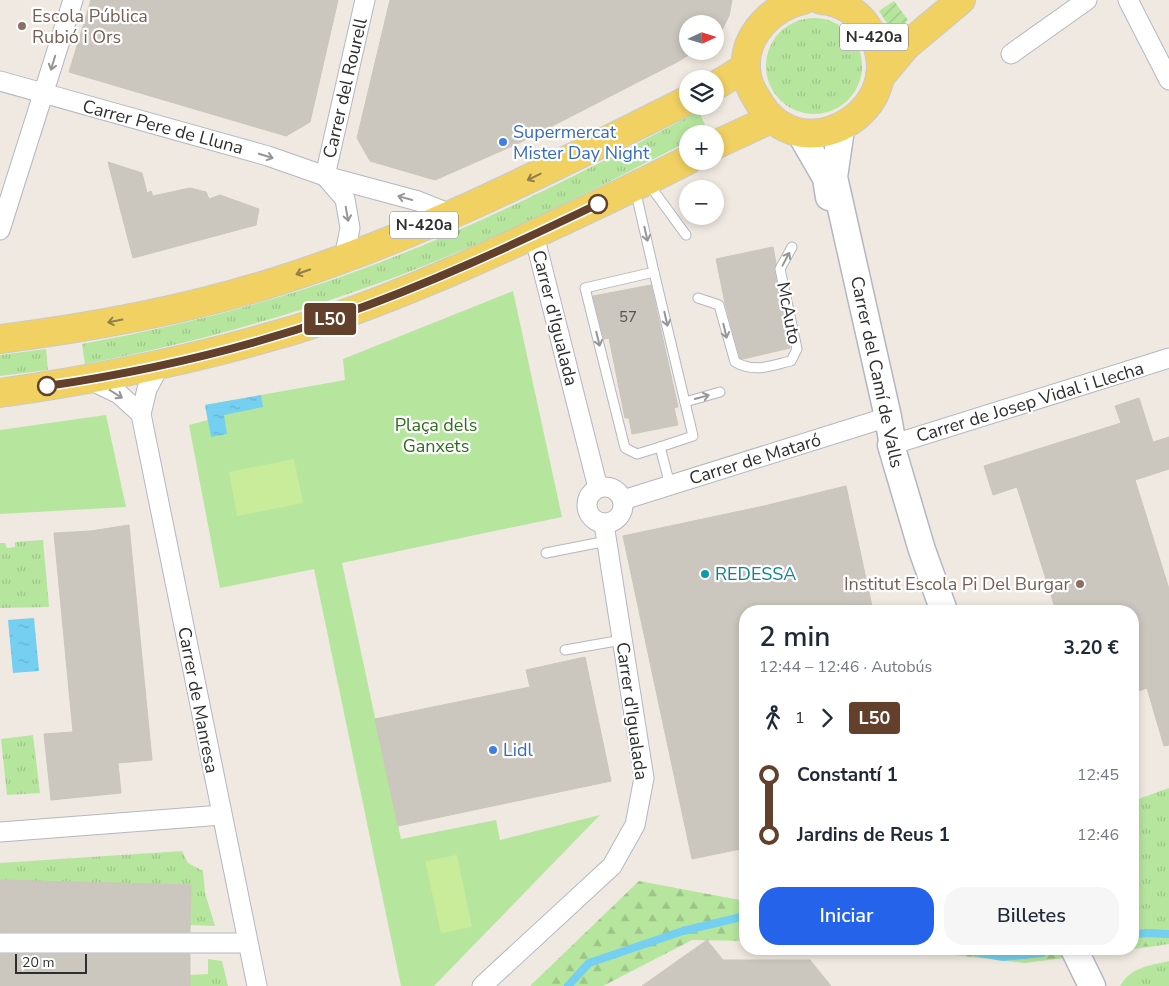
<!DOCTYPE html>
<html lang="es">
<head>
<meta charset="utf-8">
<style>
  :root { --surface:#fff; --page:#f6f6f7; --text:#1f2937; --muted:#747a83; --accent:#2563eb }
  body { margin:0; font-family:"Nunito Sans",sans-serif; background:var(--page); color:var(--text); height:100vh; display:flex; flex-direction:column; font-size:19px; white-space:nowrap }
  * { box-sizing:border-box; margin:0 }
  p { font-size:16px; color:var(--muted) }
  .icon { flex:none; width:28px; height:28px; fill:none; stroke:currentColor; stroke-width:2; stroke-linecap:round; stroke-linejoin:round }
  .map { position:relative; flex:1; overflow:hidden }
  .sheet { position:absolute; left:739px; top:605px; width:400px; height:350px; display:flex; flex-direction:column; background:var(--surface); border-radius:20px; box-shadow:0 2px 8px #0003 }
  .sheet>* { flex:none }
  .badge { padding:0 10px; border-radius:4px; font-size:18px; line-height:32px }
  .needle { width:32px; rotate:86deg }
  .fabs { position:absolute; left:679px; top:15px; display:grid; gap:10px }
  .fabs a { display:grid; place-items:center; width:45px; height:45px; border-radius:50%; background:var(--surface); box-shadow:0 2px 8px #0003; font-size:25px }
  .scale { position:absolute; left:15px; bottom:12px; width:72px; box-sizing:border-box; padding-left:5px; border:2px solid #2e2e2e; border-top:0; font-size:14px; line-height:18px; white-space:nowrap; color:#2e2e2e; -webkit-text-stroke:4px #fff; paint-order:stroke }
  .map>.badge { position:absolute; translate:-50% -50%; box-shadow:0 0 0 2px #fff }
  .legs { display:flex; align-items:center; gap:8px; height:55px; padding:0 20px; font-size:16px }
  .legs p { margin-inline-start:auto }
  .summary { display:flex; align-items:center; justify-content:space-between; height:85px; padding:0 20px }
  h1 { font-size:28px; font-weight:600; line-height:38px }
  .action { display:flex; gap:10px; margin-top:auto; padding:10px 20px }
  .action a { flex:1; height:58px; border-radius:20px; background:var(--accent); color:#fff; font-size:20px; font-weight:600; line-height:58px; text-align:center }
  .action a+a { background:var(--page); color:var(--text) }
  ul { padding:0 20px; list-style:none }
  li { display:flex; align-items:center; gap:18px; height:60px; font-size:19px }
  li i { display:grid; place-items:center; width:8px; height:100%; margin:0 6px; background:currentColor }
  li i::after { content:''; width:12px; height:12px; margin:-6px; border:4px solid; border-radius:50%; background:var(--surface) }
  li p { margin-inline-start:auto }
  li:first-child i { background:linear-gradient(#0000 50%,currentColor 0) }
  li:last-child i { background:linear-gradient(currentColor 50%,#0000 0) }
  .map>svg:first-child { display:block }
</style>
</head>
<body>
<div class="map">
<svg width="1169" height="986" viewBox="0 0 1169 986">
  <defs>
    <pattern id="grass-tufts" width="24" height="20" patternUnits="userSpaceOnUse" patternTransform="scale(1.25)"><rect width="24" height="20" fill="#b6e59e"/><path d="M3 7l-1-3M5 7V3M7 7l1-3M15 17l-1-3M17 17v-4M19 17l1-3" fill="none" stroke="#9dc588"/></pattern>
    <pattern id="forest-firs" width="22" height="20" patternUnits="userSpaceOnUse" patternTransform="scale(1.25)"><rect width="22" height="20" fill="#b6e59e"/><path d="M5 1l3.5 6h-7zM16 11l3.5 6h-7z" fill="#9dc588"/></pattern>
    <pattern id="garden-furrows" width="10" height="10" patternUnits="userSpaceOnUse" patternTransform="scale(1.25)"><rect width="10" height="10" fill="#b6e59e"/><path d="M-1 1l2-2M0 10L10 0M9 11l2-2" fill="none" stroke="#9dc588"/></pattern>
    <pattern id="water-ripples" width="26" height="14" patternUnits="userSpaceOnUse" patternTransform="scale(1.25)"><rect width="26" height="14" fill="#75cff0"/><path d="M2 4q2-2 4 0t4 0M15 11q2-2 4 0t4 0" fill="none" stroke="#66b2ce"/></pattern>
  </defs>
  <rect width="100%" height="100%" fill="#efe9e1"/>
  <g fill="url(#grass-tufts)">
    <circle cx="814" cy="66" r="48"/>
    <path d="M 699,111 L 708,132 L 688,134 L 687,142 C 615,178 545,216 470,247 C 345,300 218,339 85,364 L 82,344 C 163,329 242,310 320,284 C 451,240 577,176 699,111 Z"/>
    <path d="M 46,349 L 48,370 L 0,376 L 0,355 Z"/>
    <path d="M 43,540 L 49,607 L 0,608 L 0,543 L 5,543 L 7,548 L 15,547 L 15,542 Z"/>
    <path d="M 33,735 L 40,793 L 7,795 L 1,739 Z"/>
    <path d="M 1169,788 L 1169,944 L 1149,947 L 1133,922 L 1133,801 Z"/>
    <path d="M 182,851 L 188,863 L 203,871 L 205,893 L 215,926 L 190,925 L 191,885 L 0,880 L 0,863 Z"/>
    <path d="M 208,959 L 222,961 L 228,986 L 190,986 L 190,975 L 208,974 Z"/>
    <path d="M 1169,961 L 1169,986 L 1120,986 C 1131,967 1149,966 1169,961 Z"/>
  </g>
  <g fill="url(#forest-firs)">
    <path d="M 639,881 L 745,901 L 745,941 L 692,940 L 603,986 L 530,986 Z"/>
    <path d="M 1133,922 L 1149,947 L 1025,963 L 902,949 L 1132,949 Z"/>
  </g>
  <g fill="#b6e59e">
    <path d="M 513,291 L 562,517 L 342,563 L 401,839 L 496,820 L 500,840 L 600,815 L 434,986 L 401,986 L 314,569 L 220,588 L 189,425 L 208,420 L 205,405 L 345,380 L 343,359 Z"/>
    <path d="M 106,415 L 126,507 L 0,514 L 0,430 Z"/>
  </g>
  <path fill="url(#garden-furrows)" d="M 894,1 L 908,20 L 894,34 L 879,11 Z"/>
  <g fill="#c9ec9a">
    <path d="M 294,459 L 303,503 L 237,516 L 229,472 Z"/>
    <path d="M 457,855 L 472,927 L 441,933 L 425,861 Z"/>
  </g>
  <g fill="url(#water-ripples)">
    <path d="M 261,395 L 263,407 L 224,415 L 227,434 L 211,437 L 205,405 Z"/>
    <path d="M 34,618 L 39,671 L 13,673 L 8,620 Z"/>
  </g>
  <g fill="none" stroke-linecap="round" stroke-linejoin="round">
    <g stroke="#75cff0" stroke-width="8">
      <path d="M 1132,935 L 1146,933 L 1169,934"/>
      <path d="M 959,949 L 1003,957 L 1042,953"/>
      <path d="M 568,986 L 589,963 L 683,931 L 745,916"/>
    </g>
  </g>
  <g fill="#cbc7bf" stroke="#cbc5ba">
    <path d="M 91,0 L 338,0 L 310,122 L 286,136 L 69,72 Z"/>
    <path d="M 390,0 L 732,0 L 729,16 L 719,36 L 715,38 L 715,24 L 688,24 L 688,51 L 695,51 L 679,61 L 517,144 L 435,180 L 370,161 L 357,138 Z"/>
    <path d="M 108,162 L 142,173 L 147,193 L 151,191 L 153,196 L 190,188 L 206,192 L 209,199 L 220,195 L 259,209 L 256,225 L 133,258 Z"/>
    <path d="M 773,247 L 776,263 L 774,270 L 790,348 L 743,359 L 740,358 L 725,303 L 716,259 Z"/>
    <path d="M 651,285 L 678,407 L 674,408 L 678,425 L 632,434 L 629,418 L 625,418 L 609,338 L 604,339 L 593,296 Z"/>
    <path d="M 1139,398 L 1153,442 L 1169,437 L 1169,469 L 1135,480 L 1169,589 L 1169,745 L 1164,746 L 1147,688 L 1132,693 L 1132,611 L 1056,611 L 1017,487 L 993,495 L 984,466 L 1121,423 L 1115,406 Z"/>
    <path d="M 846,486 L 873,611 L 745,611 L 745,848 L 692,859 L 623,536 L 764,506 Z"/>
    <path d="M 129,525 L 152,760 L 118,763 L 121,793 L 51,800 L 44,734 L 73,732 L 54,533 L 91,531 Z"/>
    <path d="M 585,657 L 611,781 L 398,826 L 375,719 L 530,687 L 526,670 Z"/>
    <path d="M 0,880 L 191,885 L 190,932 L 0,932 Z"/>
    <path d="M 707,940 L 723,960 L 810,960 L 831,986 L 642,986 Z"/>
    <rect x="0" y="954" width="190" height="32"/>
  </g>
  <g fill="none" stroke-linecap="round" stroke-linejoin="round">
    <g stroke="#b4b7c1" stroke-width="11">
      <g id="lane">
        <path d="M 648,183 L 686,235"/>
        <path d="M 635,189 L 654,272 L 585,288 L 625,448 L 637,454 L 660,447 L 670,485"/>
        <path d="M 654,272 L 693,436 L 660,447"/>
        <path d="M 698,298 L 719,305 L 735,362 C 755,373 769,366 791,361 L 797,349 L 780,269 L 792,247"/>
        <path d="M 685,402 L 720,392"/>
        <path d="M 546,553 L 607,541"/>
        <path d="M 565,650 L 622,640"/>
      </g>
    </g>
    <g stroke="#b4b7c1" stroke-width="21">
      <g id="street">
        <path d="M 1128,0 L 1169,80"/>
        <path d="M 1011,54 L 1087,0"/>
        <path d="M 0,81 L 268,156 L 325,176 L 418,201 L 451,214"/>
        <path d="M 325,176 L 365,0"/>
        <path d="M 325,176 L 345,199 L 350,228 L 344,258"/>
        <path d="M 0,230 L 73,0"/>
        <path d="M 534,235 L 598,488"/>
        <path d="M 160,365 L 147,389 L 141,414 L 257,986"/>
        <path d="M 88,379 L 119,394 L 141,414"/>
        <path d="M 891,445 L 1169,358"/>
        <circle cx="605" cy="505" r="18"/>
        <path d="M 623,500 L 888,417"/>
        <path d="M 0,832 L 222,815"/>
        <path d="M 0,943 L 248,943"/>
        <path d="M 482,986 L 612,866 L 635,825 L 644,778 L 604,524"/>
      </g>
    </g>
    <g stroke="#b4b7c1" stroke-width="29">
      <g id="secondary">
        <path d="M 841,129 L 834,177 L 888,417 L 892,440 L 891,445 L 922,550 L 944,611"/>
        <path d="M 800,133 L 826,178 L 829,197"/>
        <path d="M 1074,949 L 1092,986"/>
      </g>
    </g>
    <g stroke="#c9c9c9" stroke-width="30">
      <g id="primary">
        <path d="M 803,0 C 773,6 744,35 746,67 C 746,78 751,90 757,99 C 802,181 923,101 866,25 C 856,11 839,1 821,0"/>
        <path d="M 880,77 L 906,46 L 961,0"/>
        <path d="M 715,86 L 746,67"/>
        <path d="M 715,145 L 771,119"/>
        <path d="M 0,339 C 96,327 192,309 284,279 C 425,234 556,166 688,100"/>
        <path d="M 0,393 C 114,377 226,353 335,317 C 378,303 420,285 462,267 C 538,233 613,198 688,160"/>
      </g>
    </g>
    <use href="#lane" stroke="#fff" stroke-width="9"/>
    <use href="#street" stroke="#fff" stroke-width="19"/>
    <use href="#secondary" stroke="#fff" stroke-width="26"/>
    <use href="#primary" stroke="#f2d163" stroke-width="28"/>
  </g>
  <defs><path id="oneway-shaft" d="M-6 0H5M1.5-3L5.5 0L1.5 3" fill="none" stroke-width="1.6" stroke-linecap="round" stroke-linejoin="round" transform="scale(1.25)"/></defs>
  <g stroke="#969696">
    <use href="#oneway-shaft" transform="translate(53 63) rotate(107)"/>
    <use href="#oneway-shaft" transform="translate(266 156) rotate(17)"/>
    <use href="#oneway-shaft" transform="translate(405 198) rotate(-165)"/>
    <use href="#oneway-shaft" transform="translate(347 214) rotate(80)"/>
    <use href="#oneway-shaft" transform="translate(646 234) rotate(77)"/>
    <use href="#oneway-shaft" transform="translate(786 259) rotate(-62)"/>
    <use href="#oneway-shaft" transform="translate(666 319) rotate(77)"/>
    <use href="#oneway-shaft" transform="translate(725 331) rotate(77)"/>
    <use href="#oneway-shaft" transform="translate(598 339) rotate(76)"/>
    <use href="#oneway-shaft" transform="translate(116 394) rotate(32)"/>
    <use href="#oneway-shaft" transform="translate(702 397) rotate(-15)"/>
  </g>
  <g stroke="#908048">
    <use href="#oneway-shaft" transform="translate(534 177) rotate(154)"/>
    <use href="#oneway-shaft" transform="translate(303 272) rotate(161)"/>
    <use href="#oneway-shaft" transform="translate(115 321) rotate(169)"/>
  </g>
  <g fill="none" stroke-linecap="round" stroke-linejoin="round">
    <g stroke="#fff" stroke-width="11">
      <path id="line-1" d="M 47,386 C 143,372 246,348 338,316 C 427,285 513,245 598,204"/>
    </g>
    <use href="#line-1" stroke="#63402c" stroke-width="8"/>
  </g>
  <g fill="#8d6e63" stroke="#fff" stroke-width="2">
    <circle cx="22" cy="26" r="5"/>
    <circle cx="1080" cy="584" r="5"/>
  </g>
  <g fill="#3f7fe0" stroke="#fff" stroke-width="2">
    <circle cx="503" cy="142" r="5"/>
    <circle cx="493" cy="750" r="5"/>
  </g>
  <g fill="#fff" stroke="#63402c" stroke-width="2.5">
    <circle cx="598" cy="204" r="9"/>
    <circle cx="47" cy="386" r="9"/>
  </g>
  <circle fill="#0f9aa8" stroke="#fff" stroke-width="2" cx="705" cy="574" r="5"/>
  <g text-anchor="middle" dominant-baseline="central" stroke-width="4.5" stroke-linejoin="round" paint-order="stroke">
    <g font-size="15" fill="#555452">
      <text x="628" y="317">57</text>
    </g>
    <g fill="#fff" stroke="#6d6d6d" stroke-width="1">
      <rect x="840" y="23.5" width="68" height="27" rx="4"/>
      <rect x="390" y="211.5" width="68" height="27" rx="4"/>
    </g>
    <g font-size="16" font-weight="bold" fill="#2e2e2e">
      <text x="874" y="37">N-420a</text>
      <text x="424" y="225">N-420a</text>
    </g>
    <g font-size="18" fill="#785e54" stroke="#fff" text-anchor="start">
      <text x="32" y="16">Escola Pública<tspan x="32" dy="21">Rubió i Ors</tspan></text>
      <text x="1070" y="584" text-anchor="end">Institut Escola Pi Del Burgar</text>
    </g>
    <g font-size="18" fill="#2e2e2e" stroke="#fff">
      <text transform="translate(345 88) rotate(-77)">Carrer del Rourell</text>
      <text transform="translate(163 127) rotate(15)">Carrer Pere de Lluna</text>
      <text transform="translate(789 313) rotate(79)">McAuto</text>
      <text transform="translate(555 318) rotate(76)">Carrer d'Igualada</text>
      <text transform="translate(877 372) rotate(78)">Carrer del Camí de Valls</text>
      <text transform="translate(1030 402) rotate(-17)">Carrer de Josep Vidal i Llecha</text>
      <text transform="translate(755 459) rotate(-17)">Carrer de Mataró</text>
      <text transform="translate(198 700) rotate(79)">Carrer de Manresa</text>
      <text transform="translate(632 711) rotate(82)">Carrer d'Igualada</text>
    </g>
    <g font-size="18" fill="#366cbe" stroke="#fff" text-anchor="start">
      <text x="513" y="132">Supermercat<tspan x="513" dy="21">Mister Day Night</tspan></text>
      <text x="503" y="750">Lidl</text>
    </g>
    <g font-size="18" fill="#2c6e1b" stroke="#fff">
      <text x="436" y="425">Plaça dels<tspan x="436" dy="21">Ganxets</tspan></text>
    </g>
    <g font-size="18" fill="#0d838f" stroke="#fff" text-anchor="start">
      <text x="715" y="574">REDESSA</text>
    </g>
  </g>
</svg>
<div class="fabs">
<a><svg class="needle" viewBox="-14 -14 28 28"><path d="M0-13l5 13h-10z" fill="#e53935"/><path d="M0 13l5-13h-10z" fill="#747a83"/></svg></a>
<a><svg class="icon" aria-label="layers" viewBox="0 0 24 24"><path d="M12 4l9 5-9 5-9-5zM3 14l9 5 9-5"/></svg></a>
<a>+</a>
<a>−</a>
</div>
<div class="scale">20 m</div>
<b class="badge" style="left:330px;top:319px;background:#63402c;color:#fff">L50</b>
<section class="sheet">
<div class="summary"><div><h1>2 min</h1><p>12:44 – 12:46 · Autobús</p></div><b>3.20 €</b></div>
<div class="legs"><svg class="icon" aria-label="walk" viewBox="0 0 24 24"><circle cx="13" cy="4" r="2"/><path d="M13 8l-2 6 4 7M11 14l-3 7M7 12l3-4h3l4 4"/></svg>1<svg class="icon" aria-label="forward" viewBox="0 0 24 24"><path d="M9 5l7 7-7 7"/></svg><b class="badge" style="background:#63402c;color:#fff">L50</b></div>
<ul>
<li><i style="color:#63402c"></i><b>Constantí 1</b><p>12:45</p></li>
<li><i style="color:#63402c"></i><b>Jardins de Reus 1</b><p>12:46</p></li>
</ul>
<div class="action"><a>Iniciar</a><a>Billetes</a></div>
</section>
</div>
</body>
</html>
